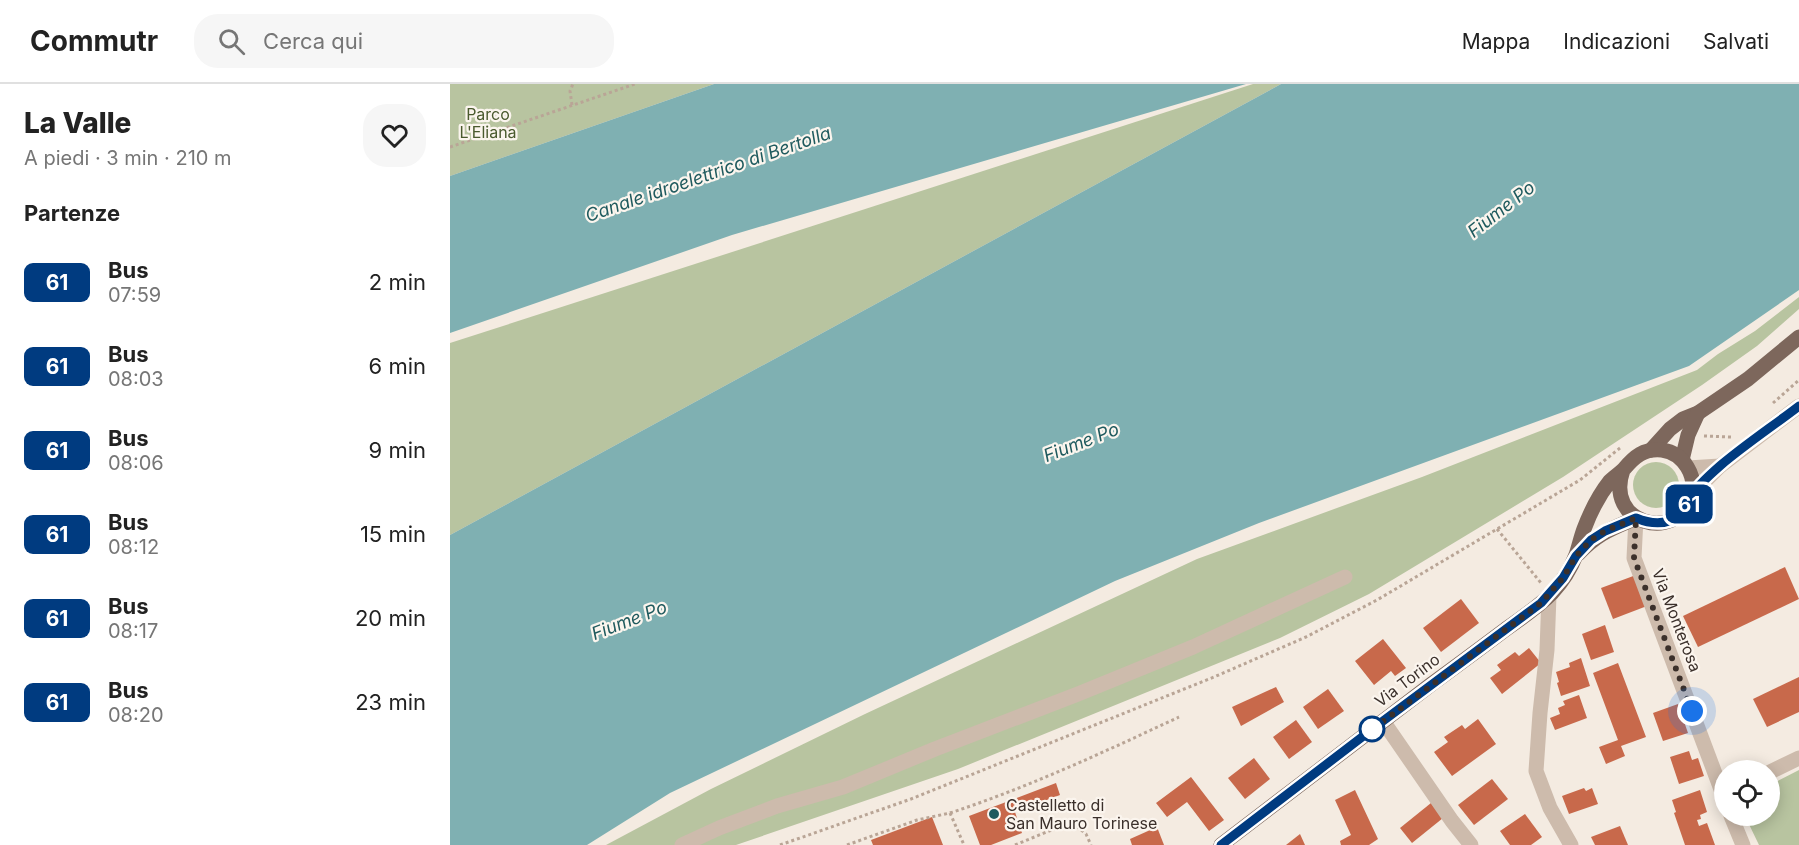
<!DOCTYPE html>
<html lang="it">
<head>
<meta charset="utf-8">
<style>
  :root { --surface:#fff; --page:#f6f6f6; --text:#222; --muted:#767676; --line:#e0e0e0 }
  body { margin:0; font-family:Inter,sans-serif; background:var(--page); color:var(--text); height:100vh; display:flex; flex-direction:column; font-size:22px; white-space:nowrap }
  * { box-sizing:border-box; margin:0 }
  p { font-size:20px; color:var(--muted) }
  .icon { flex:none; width:33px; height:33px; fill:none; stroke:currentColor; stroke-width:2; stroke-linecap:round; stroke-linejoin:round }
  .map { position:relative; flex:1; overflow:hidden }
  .sheet { display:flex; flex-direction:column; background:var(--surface); width:450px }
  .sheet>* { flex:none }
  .badge { padding:0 12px; border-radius:9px; font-size:21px; line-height:39px }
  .buttons { position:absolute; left:1264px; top:676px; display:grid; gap:12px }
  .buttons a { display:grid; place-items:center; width:66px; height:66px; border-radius:50%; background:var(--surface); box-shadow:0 3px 15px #0003; font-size:30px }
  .you { position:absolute; width:30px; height:30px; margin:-15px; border:4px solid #fff; border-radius:50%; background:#1a73e8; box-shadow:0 0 0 9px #1a73e833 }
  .map>.badge { position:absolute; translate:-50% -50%; box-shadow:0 0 0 3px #fff }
  h2 { padding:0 24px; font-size:22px; line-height:54px }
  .round { display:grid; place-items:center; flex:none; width:63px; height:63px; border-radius:24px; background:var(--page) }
  .head { display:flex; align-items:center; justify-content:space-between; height:102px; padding:0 24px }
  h1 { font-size:28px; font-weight:800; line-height:45px }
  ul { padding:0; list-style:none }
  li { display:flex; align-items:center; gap:18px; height:84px; padding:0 24px }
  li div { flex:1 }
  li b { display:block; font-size:22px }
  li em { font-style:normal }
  li .badge { min-width:66px; font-weight:700; text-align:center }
  header { display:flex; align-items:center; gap:36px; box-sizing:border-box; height:84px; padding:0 30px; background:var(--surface); border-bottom:2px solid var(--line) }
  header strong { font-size:28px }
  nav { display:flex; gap:33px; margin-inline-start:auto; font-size:21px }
  .search { width:420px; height:54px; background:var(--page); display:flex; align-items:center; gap:15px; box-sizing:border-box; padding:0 21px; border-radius:24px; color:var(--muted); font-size:22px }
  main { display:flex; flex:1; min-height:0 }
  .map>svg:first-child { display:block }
</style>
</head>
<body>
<header>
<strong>Commutr</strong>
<div class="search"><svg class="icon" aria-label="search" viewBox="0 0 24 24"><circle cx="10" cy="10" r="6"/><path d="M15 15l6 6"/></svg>Cerca qui</div>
<nav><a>Mappa</a><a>Indicazioni</a><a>Salvati</a></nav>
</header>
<main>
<section class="sheet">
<div class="head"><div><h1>La Valle</h1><p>A piedi · 3 min · 210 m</p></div><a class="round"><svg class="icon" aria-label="heart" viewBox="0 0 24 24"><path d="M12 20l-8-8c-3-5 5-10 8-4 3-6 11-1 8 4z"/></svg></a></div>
<h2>Partenze</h2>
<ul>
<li><span class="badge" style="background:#003b80;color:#fff">61</span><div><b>Bus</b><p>07:59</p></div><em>2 min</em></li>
<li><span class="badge" style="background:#003b80;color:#fff">61</span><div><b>Bus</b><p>08:03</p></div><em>6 min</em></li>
<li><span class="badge" style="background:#003b80;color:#fff">61</span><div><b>Bus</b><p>08:06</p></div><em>9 min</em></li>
<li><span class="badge" style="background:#003b80;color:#fff">61</span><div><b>Bus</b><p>08:12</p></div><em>15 min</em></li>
<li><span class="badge" style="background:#003b80;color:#fff">61</span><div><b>Bus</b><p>08:17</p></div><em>20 min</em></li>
<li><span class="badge" style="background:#003b80;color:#fff">61</span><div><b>Bus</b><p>08:20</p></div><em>23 min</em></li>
</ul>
</section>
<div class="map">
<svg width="1349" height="761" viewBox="0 0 1349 761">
  <rect width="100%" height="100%" fill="#f4ebe1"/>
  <g fill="#b8c4a0">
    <path d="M 0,0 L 264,0 L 0,92 Z"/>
    <path d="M 803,0 L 831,0 L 0,451 L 0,259 Z"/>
    <path d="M 1349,213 L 1349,225 L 1307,262 L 1252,301 L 1113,393 L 919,510 L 830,554 L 508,685 L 286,761 L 156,761 L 261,705 L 415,630 L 747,475 L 972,393 L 1247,286 L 1268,270 L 1305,247 Z"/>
    <circle cx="1206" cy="401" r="23"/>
    <path d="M 1349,686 L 1349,761 L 1309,761 L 1295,732 L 1320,732 L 1320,701 Z"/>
  </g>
  <g fill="#7fb0b2">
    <path d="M 264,0 L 796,0 L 282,151 L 0,249 L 0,92 Z"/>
    <path d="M 831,0 L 1349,0 L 1349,206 L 1239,282 L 809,439 L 665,497 L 220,709 L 137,761 L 0,761 L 0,451 Z"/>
  </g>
  <g fill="#c8694b">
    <path d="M 1335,483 L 1349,515 L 1248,563 L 1233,532 Z"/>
    <path d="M 1186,491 L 1197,522 L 1163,535 L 1151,504 Z"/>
    <path d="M 1011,515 L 1029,539 L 991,568 L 973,544 Z"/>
    <path d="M 1155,541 L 1164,568 L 1141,576 L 1132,550 Z"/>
    <path d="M 933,555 L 956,584 L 945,592 L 941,587 L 924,601 L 905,577 Z"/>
    <path d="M 1079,564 L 1091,579 L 1052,610 L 1040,594 L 1051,586 L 1047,581 L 1065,568 L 1069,572 Z"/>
    <path d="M 1131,574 L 1140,602 L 1111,612 L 1107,599 L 1109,598 L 1106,588 L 1120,583 L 1119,579 Z"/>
    <path d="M 1168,579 L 1196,653 L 1171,662 L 1175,672 L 1156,680 L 1149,663 L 1168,656 L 1143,589 Z"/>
    <path d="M 1349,593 L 1349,628 L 1317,643 L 1303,615 Z"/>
    <path d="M 826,603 L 834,618 L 791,642 L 782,623 Z"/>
    <path d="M 878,605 L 894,627 L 868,645 L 853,623 Z"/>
    <path d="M 1129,611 L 1137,634 L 1105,646 L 1100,634 L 1110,630 L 1108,624 L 1115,621 L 1113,617 Z"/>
    <path d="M 1228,620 L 1238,649 L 1213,657 L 1203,629 Z"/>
    <path d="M 1028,635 L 1046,660 L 1002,692 L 984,668 L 998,658 L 994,653 L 1012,641 L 1015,645 Z"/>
    <path d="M 846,636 L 862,658 L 839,675 L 823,653 Z"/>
    <path d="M 1239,667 L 1242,676 L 1248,674 L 1254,692 L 1229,700 L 1220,673 Z"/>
    <path d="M 804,674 L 820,695 L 795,715 L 778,694 Z"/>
    <path d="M 741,693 L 774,736 L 759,747 L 737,718 L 717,733 L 706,719 Z"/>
    <path d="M 1042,695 L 1058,715 L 1024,741 L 1008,721 Z"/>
    <path d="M 606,699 L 610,711 L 565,728 L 572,749 L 541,761 L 530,761 L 519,732 Z"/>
    <path d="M 1134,704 L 1136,707 L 1142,704 L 1148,720 L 1119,730 L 1112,712 Z"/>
    <path d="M 905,706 L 928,755 L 919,761 L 891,761 L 890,757 L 901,751 L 885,716 Z"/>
    <path d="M 1250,706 L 1257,728 L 1250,731 L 1251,735 L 1247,736 L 1249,742 L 1257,739 L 1265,761 L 1235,761 L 1224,729 L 1226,728 L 1222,716 Z"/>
    <path d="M 981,719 L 993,734 L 962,759 L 950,744 Z"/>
    <path d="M 1075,730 L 1092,753 L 1081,761 L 1060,761 L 1050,747 Z"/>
    <path d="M 482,733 L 493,761 L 423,761 L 421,756 Z"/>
    <path d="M 1170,742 L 1178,761 L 1145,761 L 1141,753 Z"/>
    <path d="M 707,743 L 714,761 L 682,761 L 680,755 Z"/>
    <path d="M 850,750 L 855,761 L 836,761 Z"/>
  </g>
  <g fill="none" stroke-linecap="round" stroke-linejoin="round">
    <g stroke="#b9a596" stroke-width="3" stroke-dasharray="3 3" stroke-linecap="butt">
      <path d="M 122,21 L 120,7 L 123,0"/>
      <path d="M 0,63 L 185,0"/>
      <path d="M 1323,319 L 1349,296"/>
      <path d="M 1254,352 L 1281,353"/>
      <path d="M 1047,445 L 1091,499"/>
      <path d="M 500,729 C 579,703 654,668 729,633"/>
      <path d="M 330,761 L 461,715 L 764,593 L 856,553 L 927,516 L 1130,396 L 1170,364"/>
      <path d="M 397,761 L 467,736 L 500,729 L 514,761"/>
      <path d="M 565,761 L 599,747 L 624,740 L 636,750 L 641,761"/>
    </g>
    <g stroke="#cdbbac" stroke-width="15">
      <path d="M 1238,384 L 1270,382"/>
      <path d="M 1242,410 L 1270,382 L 1349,322"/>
      <path d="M 1186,434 L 1184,474 L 1275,716"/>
      <path d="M 1099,511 L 1097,566 L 1090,629 L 1086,687 L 1100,724 L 1121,761"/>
      <path d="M 933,637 L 1002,737 L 1021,761"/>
      <path d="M 1320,688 L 1349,674"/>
      <path d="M 1281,732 L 1293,761"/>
      <path d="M 232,761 L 269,744 L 327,722 L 393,703 L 485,665 L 628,610 L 743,563 L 895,493"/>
    </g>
    <g stroke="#7d675c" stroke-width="15">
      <path d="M 1201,366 L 1220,345 L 1233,335 L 1248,329 L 1298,295 L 1349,253"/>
      <path d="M 1232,376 L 1238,351 L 1248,329"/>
      <path d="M 1128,470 C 1148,449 1161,445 1186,434"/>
      <path d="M 771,761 C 841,707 912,653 983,599 C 1008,581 1032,563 1056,545 C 1072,534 1088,523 1102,509 C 1112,498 1121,484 1126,471 C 1129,462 1131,453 1134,445 C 1140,429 1149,411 1160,397 C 1164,393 1170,389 1174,385 C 1184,373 1194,364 1212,366 C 1234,369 1248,393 1241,414 C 1226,459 1154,440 1173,386"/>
    </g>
  </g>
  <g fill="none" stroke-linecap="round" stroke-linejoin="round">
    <g stroke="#fff" stroke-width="14">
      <path id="line" d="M 771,761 L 933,637 L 1091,519 L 1113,494 L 1126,472 L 1141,456 L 1155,447 L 1186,434 C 1198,439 1210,441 1222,436 C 1235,430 1236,422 1242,411 C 1247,402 1263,388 1271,381 C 1296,360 1323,342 1349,322"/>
    </g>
    <use href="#line" stroke="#003b80" stroke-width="9"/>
    <path stroke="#3b302b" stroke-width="6" stroke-dasharray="0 10.8" d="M 922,645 L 915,651 L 1091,519 L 1113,494 L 1126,472 L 1141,456 L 1155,447 L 1186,434 L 1184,474 L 1242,627"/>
  </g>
  <circle fill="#fff" stroke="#003b80" stroke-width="3" cx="922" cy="645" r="12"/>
  <circle fill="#1f5a5e" stroke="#fbf5ee" stroke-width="2" cx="544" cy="730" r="6"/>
  <g text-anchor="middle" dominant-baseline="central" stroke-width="4.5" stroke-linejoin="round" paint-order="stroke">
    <g font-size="16" fill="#4a5a2e" stroke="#fbf5ee">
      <text x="38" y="30">Parco<tspan x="38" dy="18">L'Eliana</tspan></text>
    </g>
    <g font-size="16" fill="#3b302b" stroke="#fbf5ee">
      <text transform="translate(1227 536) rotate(69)">Via Monterosa</text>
      <text transform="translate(957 596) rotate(-37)">Via Torino</text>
    </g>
    <g font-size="16" fill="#3b302b" stroke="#fbf5ee" text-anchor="start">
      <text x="556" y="721">Castelletto di<tspan x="556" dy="18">San Mauro Torinese</tspan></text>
    </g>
    <g font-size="18" font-style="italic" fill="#1f5a5e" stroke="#fbf5ee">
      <text transform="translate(258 90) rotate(-19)">Canale idroelettrico di Bertolla</text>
      <text transform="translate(1051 125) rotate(-38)">Fiume Po</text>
      <text transform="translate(631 358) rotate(-21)">Fiume Po</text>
      <text transform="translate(179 536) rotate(-21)">Fiume Po</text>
    </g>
  </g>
</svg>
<div class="buttons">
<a><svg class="icon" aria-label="locate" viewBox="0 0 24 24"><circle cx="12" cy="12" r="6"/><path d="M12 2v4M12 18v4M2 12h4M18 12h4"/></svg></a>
</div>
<div class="you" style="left:1242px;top:627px"></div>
<b class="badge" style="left:1239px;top:420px;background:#003b80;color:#fff">61</b>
</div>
</main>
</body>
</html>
